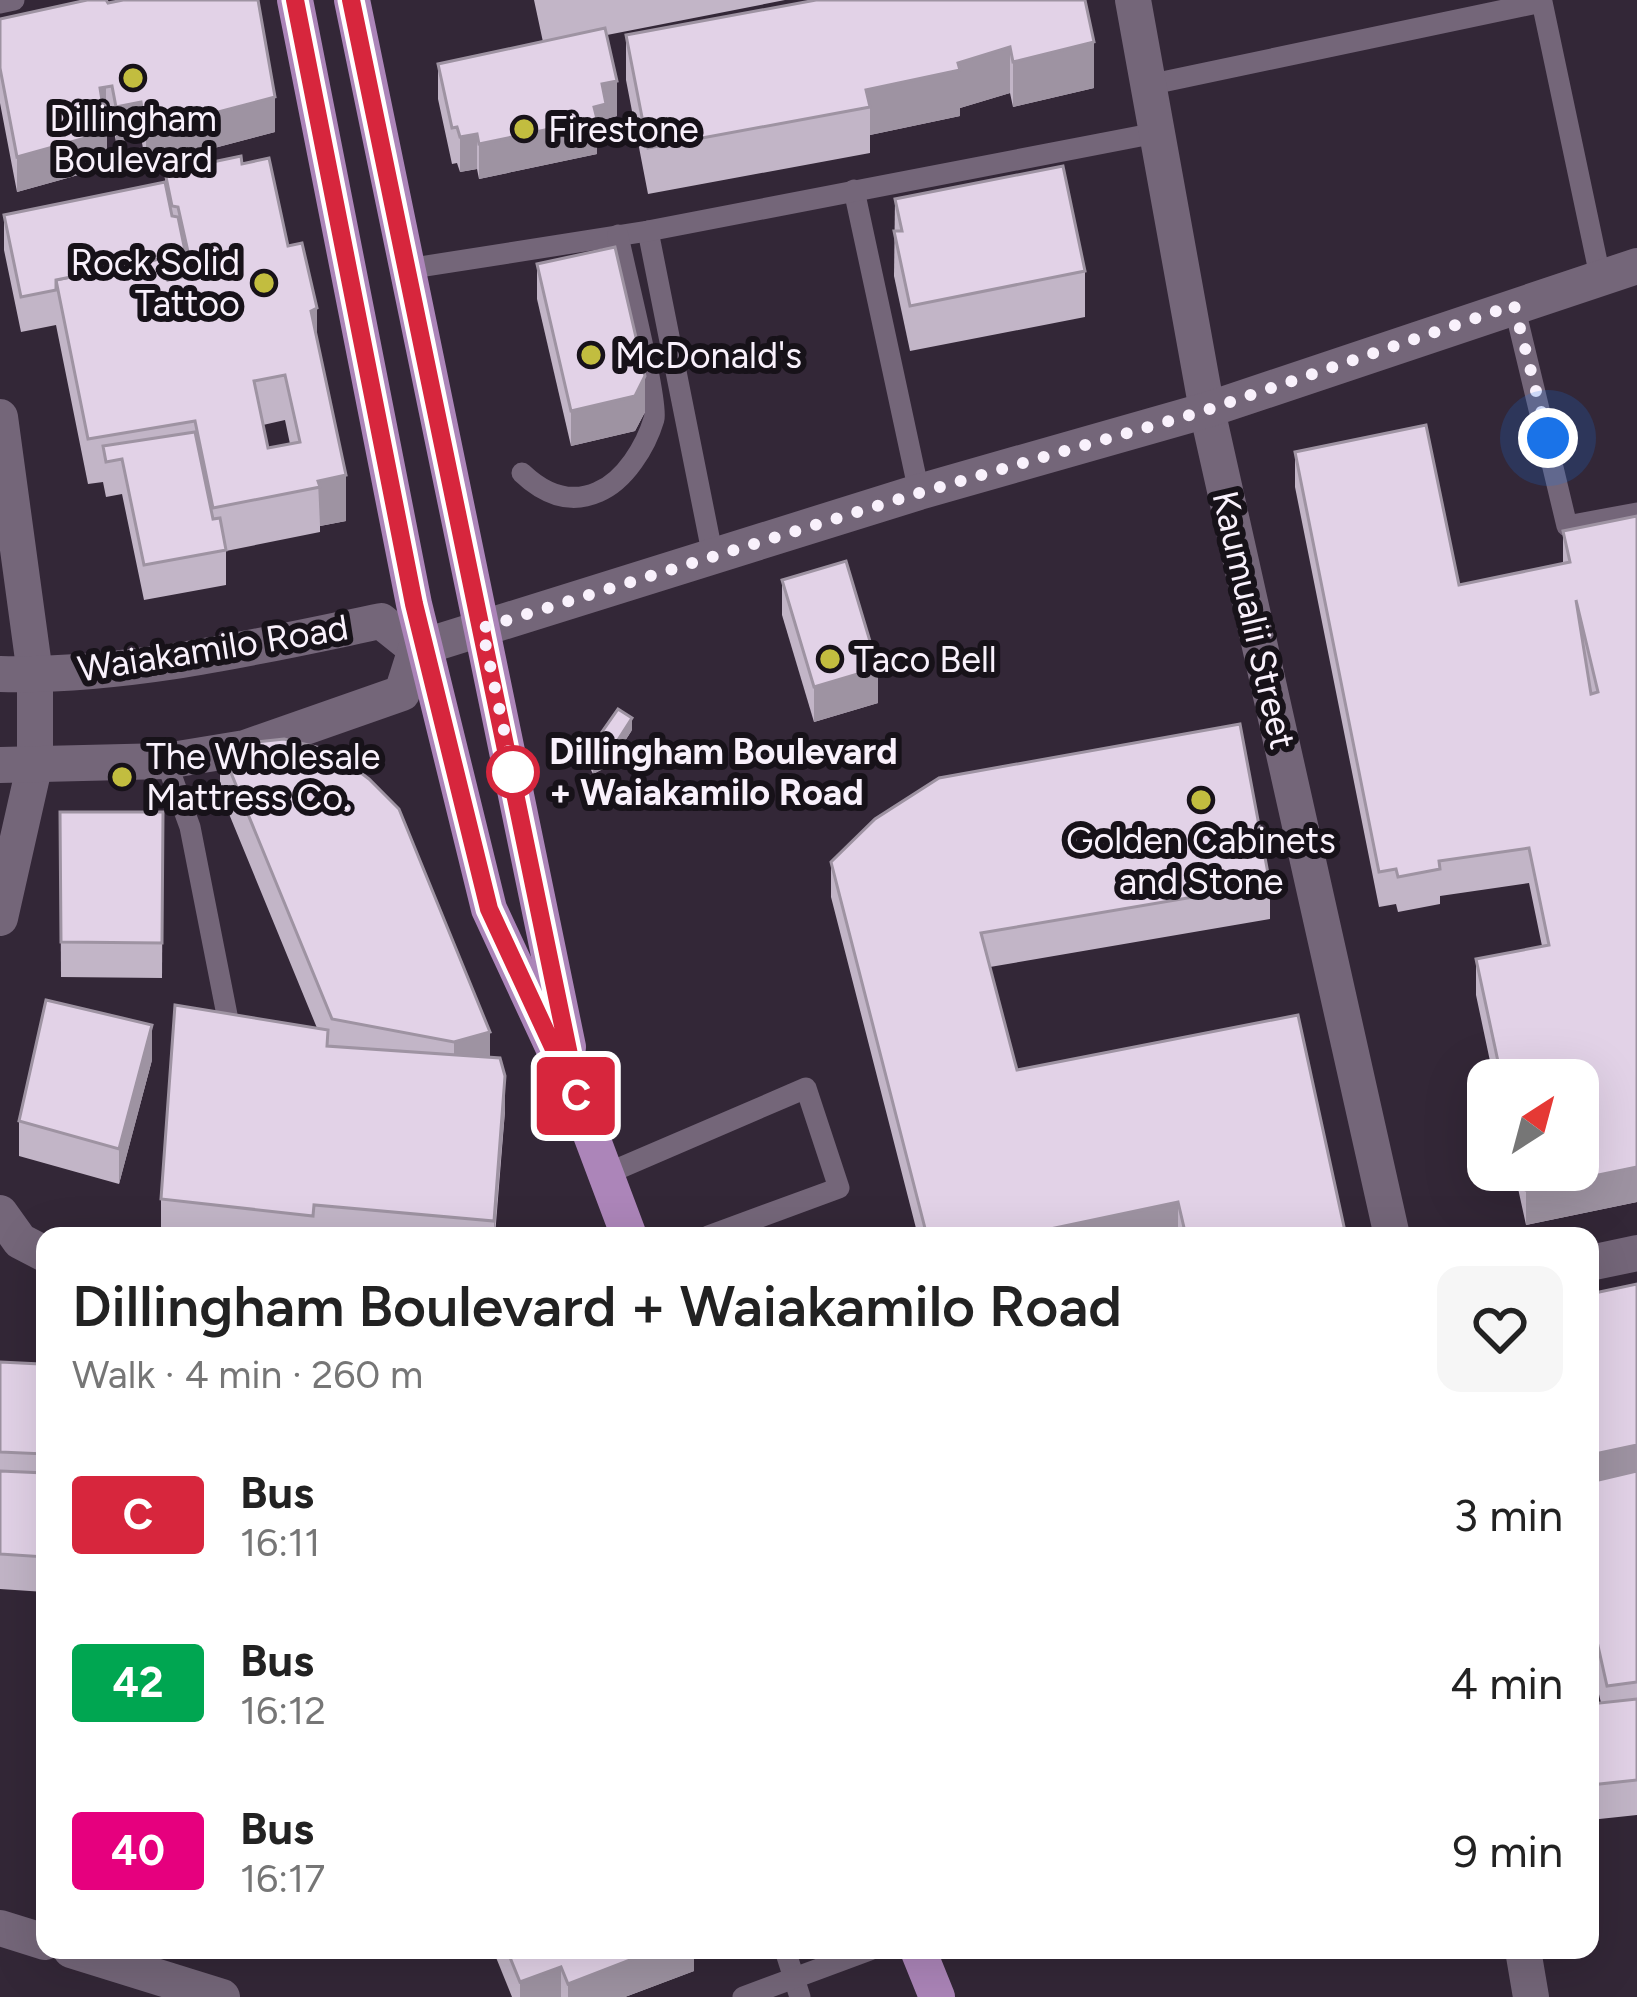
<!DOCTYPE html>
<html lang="en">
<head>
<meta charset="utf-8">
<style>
  :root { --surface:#fff; --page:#f6f6f6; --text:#222; --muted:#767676 }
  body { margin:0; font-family:Figtree,sans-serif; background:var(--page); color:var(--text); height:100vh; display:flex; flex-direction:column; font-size:45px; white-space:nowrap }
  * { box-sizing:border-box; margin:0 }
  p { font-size:39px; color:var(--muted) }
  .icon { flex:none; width:66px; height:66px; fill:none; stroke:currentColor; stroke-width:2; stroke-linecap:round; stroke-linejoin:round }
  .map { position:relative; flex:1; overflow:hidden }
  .panel { position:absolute; left:36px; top:1227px; width:1563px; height:732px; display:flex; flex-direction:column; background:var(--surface); border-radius:24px; box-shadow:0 12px 48px #0002 }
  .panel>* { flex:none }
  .badge { padding:0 24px; border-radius:9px; font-size:42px; line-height:78px }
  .needle { width:78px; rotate:36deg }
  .buttons { position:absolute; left:1467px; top:1059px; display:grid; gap:24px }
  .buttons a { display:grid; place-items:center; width:132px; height:132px; border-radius:24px; background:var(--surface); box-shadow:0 12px 48px #0002; font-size:60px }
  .you { position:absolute; width:60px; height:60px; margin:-30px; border:9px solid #fff; border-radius:50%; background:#1a73e8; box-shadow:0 0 0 18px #1a73e833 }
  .map>.badge { position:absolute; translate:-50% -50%; box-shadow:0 0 0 6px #fff }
  .round { display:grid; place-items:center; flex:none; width:126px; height:126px; border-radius:24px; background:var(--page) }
  .headline { display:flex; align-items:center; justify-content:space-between; height:204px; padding:0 36px }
  h1 { font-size:57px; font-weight:600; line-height:90px }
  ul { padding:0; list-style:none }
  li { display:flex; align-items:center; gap:36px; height:168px; padding:0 36px }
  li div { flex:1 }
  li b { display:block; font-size:45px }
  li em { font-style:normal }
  li .badge { min-width:132px; font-weight:700; text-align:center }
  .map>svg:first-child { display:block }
</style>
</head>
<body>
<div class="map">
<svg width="1637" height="1997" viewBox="0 0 1637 1997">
  <rect width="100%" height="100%" fill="#332737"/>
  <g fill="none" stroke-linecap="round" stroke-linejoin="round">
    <g stroke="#746679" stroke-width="21">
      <path d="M 0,3 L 14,0"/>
      <path d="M 1148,85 L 1542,2 L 1600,276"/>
      <path d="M 854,190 L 919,492"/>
      <path d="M 648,231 L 713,557"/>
      <path d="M 407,269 L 648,231 L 1156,133"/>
      <path d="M 1514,305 L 1567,526 L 1637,513"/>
      <path d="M 522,473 C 543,493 569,505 598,492 C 625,481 646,446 654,419 C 659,404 623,263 618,235"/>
      <path d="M 166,761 L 190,827 L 229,1025"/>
      <path d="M 606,1174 L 806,1088 L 839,1188 L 708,1236"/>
      <path d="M 785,1950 L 800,1997"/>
      <path d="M 743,1997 L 870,1950"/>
    </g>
    <g stroke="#746679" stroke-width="36">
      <path d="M 1133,0 L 1207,410 L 1392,1236"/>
      <path d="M 0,417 L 35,674 L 35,763 L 0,918"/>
      <path d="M 0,1213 L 20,1241 L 45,1254"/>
      <path d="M 1590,1263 L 1637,1253"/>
      <path d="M 0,1928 L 45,1942"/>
      <path d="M 71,1950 L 222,1997"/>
      <path d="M 1523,1950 L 1531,1997"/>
    </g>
    <g stroke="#746679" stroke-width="36">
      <path d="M 416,649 L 919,492 L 1207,410 L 1637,266"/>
      <path d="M 0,674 C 128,677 256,647 381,621 L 416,649"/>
      <path d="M 0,765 L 166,761 L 245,748 L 402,693 L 416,649"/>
    </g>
    <g stroke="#ac85b9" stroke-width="36">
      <path d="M 295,0 L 414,604 L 489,909 L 579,1103 L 629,1236"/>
      <path d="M 352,0 L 568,1047"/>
      <path d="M 918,1950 L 937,1997"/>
    </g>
  </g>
  <g fill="#c2b5c7" fill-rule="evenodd">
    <path d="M 534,0 L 785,0 L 607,35 L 617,116 L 606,119 L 606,139 L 597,141 L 597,154 L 479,179 L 477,169 L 460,172 L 457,163 L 452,164 L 438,99 L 438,64 L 543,42 Z"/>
    <path d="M 1085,0 L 1094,88 L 1013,107 L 1010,93 L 960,108 L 960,116 L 870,135 L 870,153 L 648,194 L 626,80 L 626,35 Z"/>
    <path d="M 108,3 L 275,132 L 146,166 L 141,137 L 116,142 L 112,121 L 105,122 L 107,167 L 17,192 L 0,103 L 0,19 Z"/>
    <path d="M 242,164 L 288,246 L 317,341 L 346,521 L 320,526 L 320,532 L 226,551 L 226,585 L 144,600 L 122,494 L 106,497 L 103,482 L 88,484 L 56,325 L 21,332 L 4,250 L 4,215 L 165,183 L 165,172 ZM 285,420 L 290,444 L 268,448 L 263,425 Z"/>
    <path d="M 895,199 L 1085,271 L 1085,317 L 910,351 L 894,276 Z"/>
    <path d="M 537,264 L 645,412 L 635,431 L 571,446 L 537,299 Z"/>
    <path d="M 1426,425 L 1459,585 L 1563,564 L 1563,531 L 1637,516 L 1637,1202 L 1526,1225 L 1514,1170 L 1578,1170 L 1578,1080 L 1494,1080 L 1476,995 L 1476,959 L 1542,946 L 1529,883 L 1440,896 L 1440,904 L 1398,912 L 1396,904 L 1379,907 L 1295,487 L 1295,452 Z"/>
    <path d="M 782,580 L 878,703 L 814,722 L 782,615 Z"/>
    <path d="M 632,730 L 609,766 L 593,774 L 588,764 L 588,752 Z"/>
    <path d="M 220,746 L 490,1057 L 505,1111 L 495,1236 L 180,1236 L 161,1234 L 161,1199 L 317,1028 L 220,792 Z"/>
    <path d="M 60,812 L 163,812 L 162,978 L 61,977 Z"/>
    <path d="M 831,862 L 1270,884 L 1270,919 L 990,967 L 1017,1070 L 1346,1236 L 918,1236 L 831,897 Z"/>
    <path d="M 152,1060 L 119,1184 L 19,1156 L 19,1121 Z"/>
    <path d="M 1637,1284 L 1637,1815 L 1590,1820 L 1590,1704 L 1601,1703 L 1590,1655 L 1590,1294 Z"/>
    <path d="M 0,1362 L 45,1370 L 45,1592 L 0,1589 Z"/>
    <path d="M 493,1950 L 694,1950 L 694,1971 L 625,1997 L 512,1997 Z"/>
  </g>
  <g fill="#9e93a2">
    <path d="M 1094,42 L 1094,88 L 1013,107 L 1013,62 Z"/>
    <path d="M 1010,47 L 1010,93 L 960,108 L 960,116 L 870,135 L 870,107 L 866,90 Z"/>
    <path d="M 617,81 L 617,116 L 606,119 L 606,139 L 597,141 L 597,154 L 479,179 L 479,144 L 594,107 L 602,84 Z"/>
    <path d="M 106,87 L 106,122 L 100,88 Z"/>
    <path d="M 275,97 L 275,132 L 146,166 L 146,131 Z"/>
    <path d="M 141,102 L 141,137 L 116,142 L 116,107 Z"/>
    <path d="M 107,132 L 107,167 L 17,192 L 17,157 Z"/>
    <path d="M 477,134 L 477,169 L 460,172 L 460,137 Z"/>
    <path d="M 317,308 L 317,354 L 311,311 Z"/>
    <path d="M 645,376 L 645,412 L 635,431 L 571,446 L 571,411 Z"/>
    <path d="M 346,475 L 346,521 L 320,526 L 318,481 Z"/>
    <path d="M 878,668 L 878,703 L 814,722 L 814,687 Z"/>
    <path d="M 632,718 L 632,730 L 609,766 L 593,774 L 593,762 Z"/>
    <path d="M 152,1025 L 152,1060 L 119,1184 L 119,1149 Z"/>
    <path d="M 490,1032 L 490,1077 L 454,1088 L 454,1042 Z"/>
    <path d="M 505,1076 L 505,1111 L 494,1236 L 494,1221 Z"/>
    <path d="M 1637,1167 L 1637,1202 L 1526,1225 L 1526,1190 Z"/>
    <path d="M 1178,1202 L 1178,1236 L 1017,1236 Z"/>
    <path d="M 1637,1445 L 1637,1491 L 1590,1501 L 1590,1455 Z"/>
    <path d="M 656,1950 L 694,1950 L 694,1971 L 625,1997 L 568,1997 L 568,1984 Z"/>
    <path d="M 561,1967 L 561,1997 L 520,1997 L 520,1982 Z"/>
  </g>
  <g fill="#e2d2e7" stroke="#9e93a2" stroke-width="3" fill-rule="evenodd">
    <path d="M 87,0 L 106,0 L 108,3 L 123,0 L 258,0 L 275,97 L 146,131 L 141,102 L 116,107 L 112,86 L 100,88 L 107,132 L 17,157 L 0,68 L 0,19 Z"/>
    <path d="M 816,0 L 1085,0 L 1094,42 L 1013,62 L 1010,47 L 958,63 L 960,70 L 866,90 L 870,107 L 648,148 L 626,35 Z"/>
    <path d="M 605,28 L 617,81 L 602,84 L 606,104 L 594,107 L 597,119 L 479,144 L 477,134 L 460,137 L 457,127 L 452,128 L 438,64 Z"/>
    <path d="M 241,156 L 242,164 L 269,158 L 288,246 L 302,243 L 317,308 L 311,311 L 346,475 L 318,481 L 320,487 L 213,508 L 195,421 L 88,439 L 56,280 L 164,258 L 168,280 L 193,274 L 178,207 L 172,206 L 165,172 ZM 285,375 L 300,442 L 268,448 L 254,381 Z"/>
    <path d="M 1063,166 L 1085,271 L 910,306 L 894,231 L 902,231 L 895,199 Z"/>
    <path d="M 165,182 L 172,216 L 178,217 L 190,275 L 168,280 L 164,258 L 56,280 L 56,290 L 21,297 L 4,215 Z"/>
    <path d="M 615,247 L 645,376 L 635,396 L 571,411 L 537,264 Z"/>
    <path d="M 1426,425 L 1459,585 L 1570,562 L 1563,531 L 1637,516 L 1637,1167 L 1526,1190 L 1521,1170 L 1578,1170 L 1578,1080 L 1502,1080 L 1476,959 L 1549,945 L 1529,848 L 1439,861 L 1440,869 L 1398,877 L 1396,869 L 1379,872 L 1295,452 ZM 1576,600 L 1598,692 L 1591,694 Z"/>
    <path d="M 195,432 L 213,519 L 220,518 L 226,550 L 144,565 L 122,459 L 106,462 L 103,446 Z"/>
    <path d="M 846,561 L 878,668 L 814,687 L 782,580 Z"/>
    <path d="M 618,709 L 632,718 L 609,754 L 593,762 L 588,752 Z"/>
    <path d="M 1240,724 L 1270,884 L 981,933 L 1017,1070 L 1298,1015 L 1346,1236 L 1186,1236 L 1178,1202 L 1017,1236 L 927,1236 L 831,862 L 875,819 L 939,778 Z"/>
    <path d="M 284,739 L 332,751 L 369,779 L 399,809 L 490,1032 L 454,1042 L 332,1019 L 220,746 Z"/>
    <path d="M 60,812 L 163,812 L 162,943 L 61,942 Z"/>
    <path d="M 46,1000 L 152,1025 L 119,1149 L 19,1121 Z"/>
    <path d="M 175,1005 L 328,1030 L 327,1046 L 500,1058 L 505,1076 L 494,1221 L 314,1205 L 313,1216 L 161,1199 Z"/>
    <path d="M 1637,1284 L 1637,1445 L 1590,1455 L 1590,1294 Z"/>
    <path d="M 0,1362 L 40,1364 L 42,1370 L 45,1370 L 45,1454 L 0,1452 Z"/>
    <path d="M 0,1471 L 45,1473 L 45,1557 L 0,1554 Z"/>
    <path d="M 1637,1471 L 1637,1682 L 1607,1686 L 1590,1610 L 1590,1482 Z"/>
    <path d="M 1637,1699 L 1637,1780 L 1590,1785 L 1590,1704 Z"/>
    <path d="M 507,1950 L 656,1950 L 568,1984 L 561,1967 L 520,1982 Z"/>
  </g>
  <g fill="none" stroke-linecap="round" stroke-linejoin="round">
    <g stroke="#fff" stroke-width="27">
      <path id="line" d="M 295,0 L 414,604 L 489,909 L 579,1103 L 351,0"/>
    </g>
    <use href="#line" stroke="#d7263d" stroke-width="18"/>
    <path stroke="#f9f1fc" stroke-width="12" stroke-dasharray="0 21.6" d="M 513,772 L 482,628 L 919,493 L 1207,410 L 1514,305 L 1548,438"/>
  </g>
  <g fill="#c2bd3f" stroke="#171219" stroke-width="4.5">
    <circle cx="133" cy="78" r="12"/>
    <circle cx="524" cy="129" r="12"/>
    <circle cx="264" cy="283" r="12"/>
    <circle cx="591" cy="355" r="12"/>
    <circle cx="830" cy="659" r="12"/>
    <circle cx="122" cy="777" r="12"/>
    <circle cx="1201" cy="800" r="12"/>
  </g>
  <circle fill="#fff" stroke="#d7263d" stroke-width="6" cx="513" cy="772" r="24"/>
  <g text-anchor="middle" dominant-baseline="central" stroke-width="12" stroke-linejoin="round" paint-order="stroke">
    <g font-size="36" fill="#f9f1fc" stroke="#171219" text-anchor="start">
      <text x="133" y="118" text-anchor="middle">Dillingham<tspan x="133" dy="41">Boulevard</tspan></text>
      <text x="548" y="129">Firestone</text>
      <text x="240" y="262" text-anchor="end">Rock Solid<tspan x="240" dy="41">Tattoo</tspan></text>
      <text x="615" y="355">McDonald's</text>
      <text x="854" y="659">Taco Bell</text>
      <text x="146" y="756">The Wholesale<tspan x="146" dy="41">Mattress Co.</tspan></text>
      <text x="1201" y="840" text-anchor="middle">Golden Cabinets<tspan x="1201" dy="41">and Stone</tspan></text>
    </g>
    <g font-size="36" fill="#f9f1fc" stroke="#171219">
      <text transform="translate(1254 620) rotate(77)">Kaumualii Street</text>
      <text transform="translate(213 648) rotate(-9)">Waiakamilo Road</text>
    </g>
    <g font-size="36" font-weight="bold" fill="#f9f1fc" stroke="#171219" text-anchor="start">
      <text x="549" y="751">Dillingham Boulevard<tspan x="549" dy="41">+ Waiakamilo Road</tspan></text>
    </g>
  </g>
</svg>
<div class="buttons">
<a><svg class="needle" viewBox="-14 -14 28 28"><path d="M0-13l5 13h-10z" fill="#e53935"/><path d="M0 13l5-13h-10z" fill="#767676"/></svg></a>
</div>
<div class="you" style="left:1548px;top:438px"></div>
<b class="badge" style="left:576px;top:1096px;background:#d7263d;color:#fff">C</b>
<section class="panel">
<div class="headline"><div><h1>Dillingham Boulevard + Waiakamilo Road</h1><p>Walk · 4 min · 260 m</p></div><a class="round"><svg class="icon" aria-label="heart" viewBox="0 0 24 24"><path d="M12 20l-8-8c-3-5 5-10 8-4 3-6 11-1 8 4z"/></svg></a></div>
<ul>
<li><span class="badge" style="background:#d7263d;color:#fff">C</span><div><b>Bus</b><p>16:11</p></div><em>3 min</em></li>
<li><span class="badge" style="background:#00a651;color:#fff">42</span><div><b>Bus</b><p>16:12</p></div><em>4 min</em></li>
<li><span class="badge" style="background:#e6007e;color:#fff">40</span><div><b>Bus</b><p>16:17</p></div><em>9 min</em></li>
</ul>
</section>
</div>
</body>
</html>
